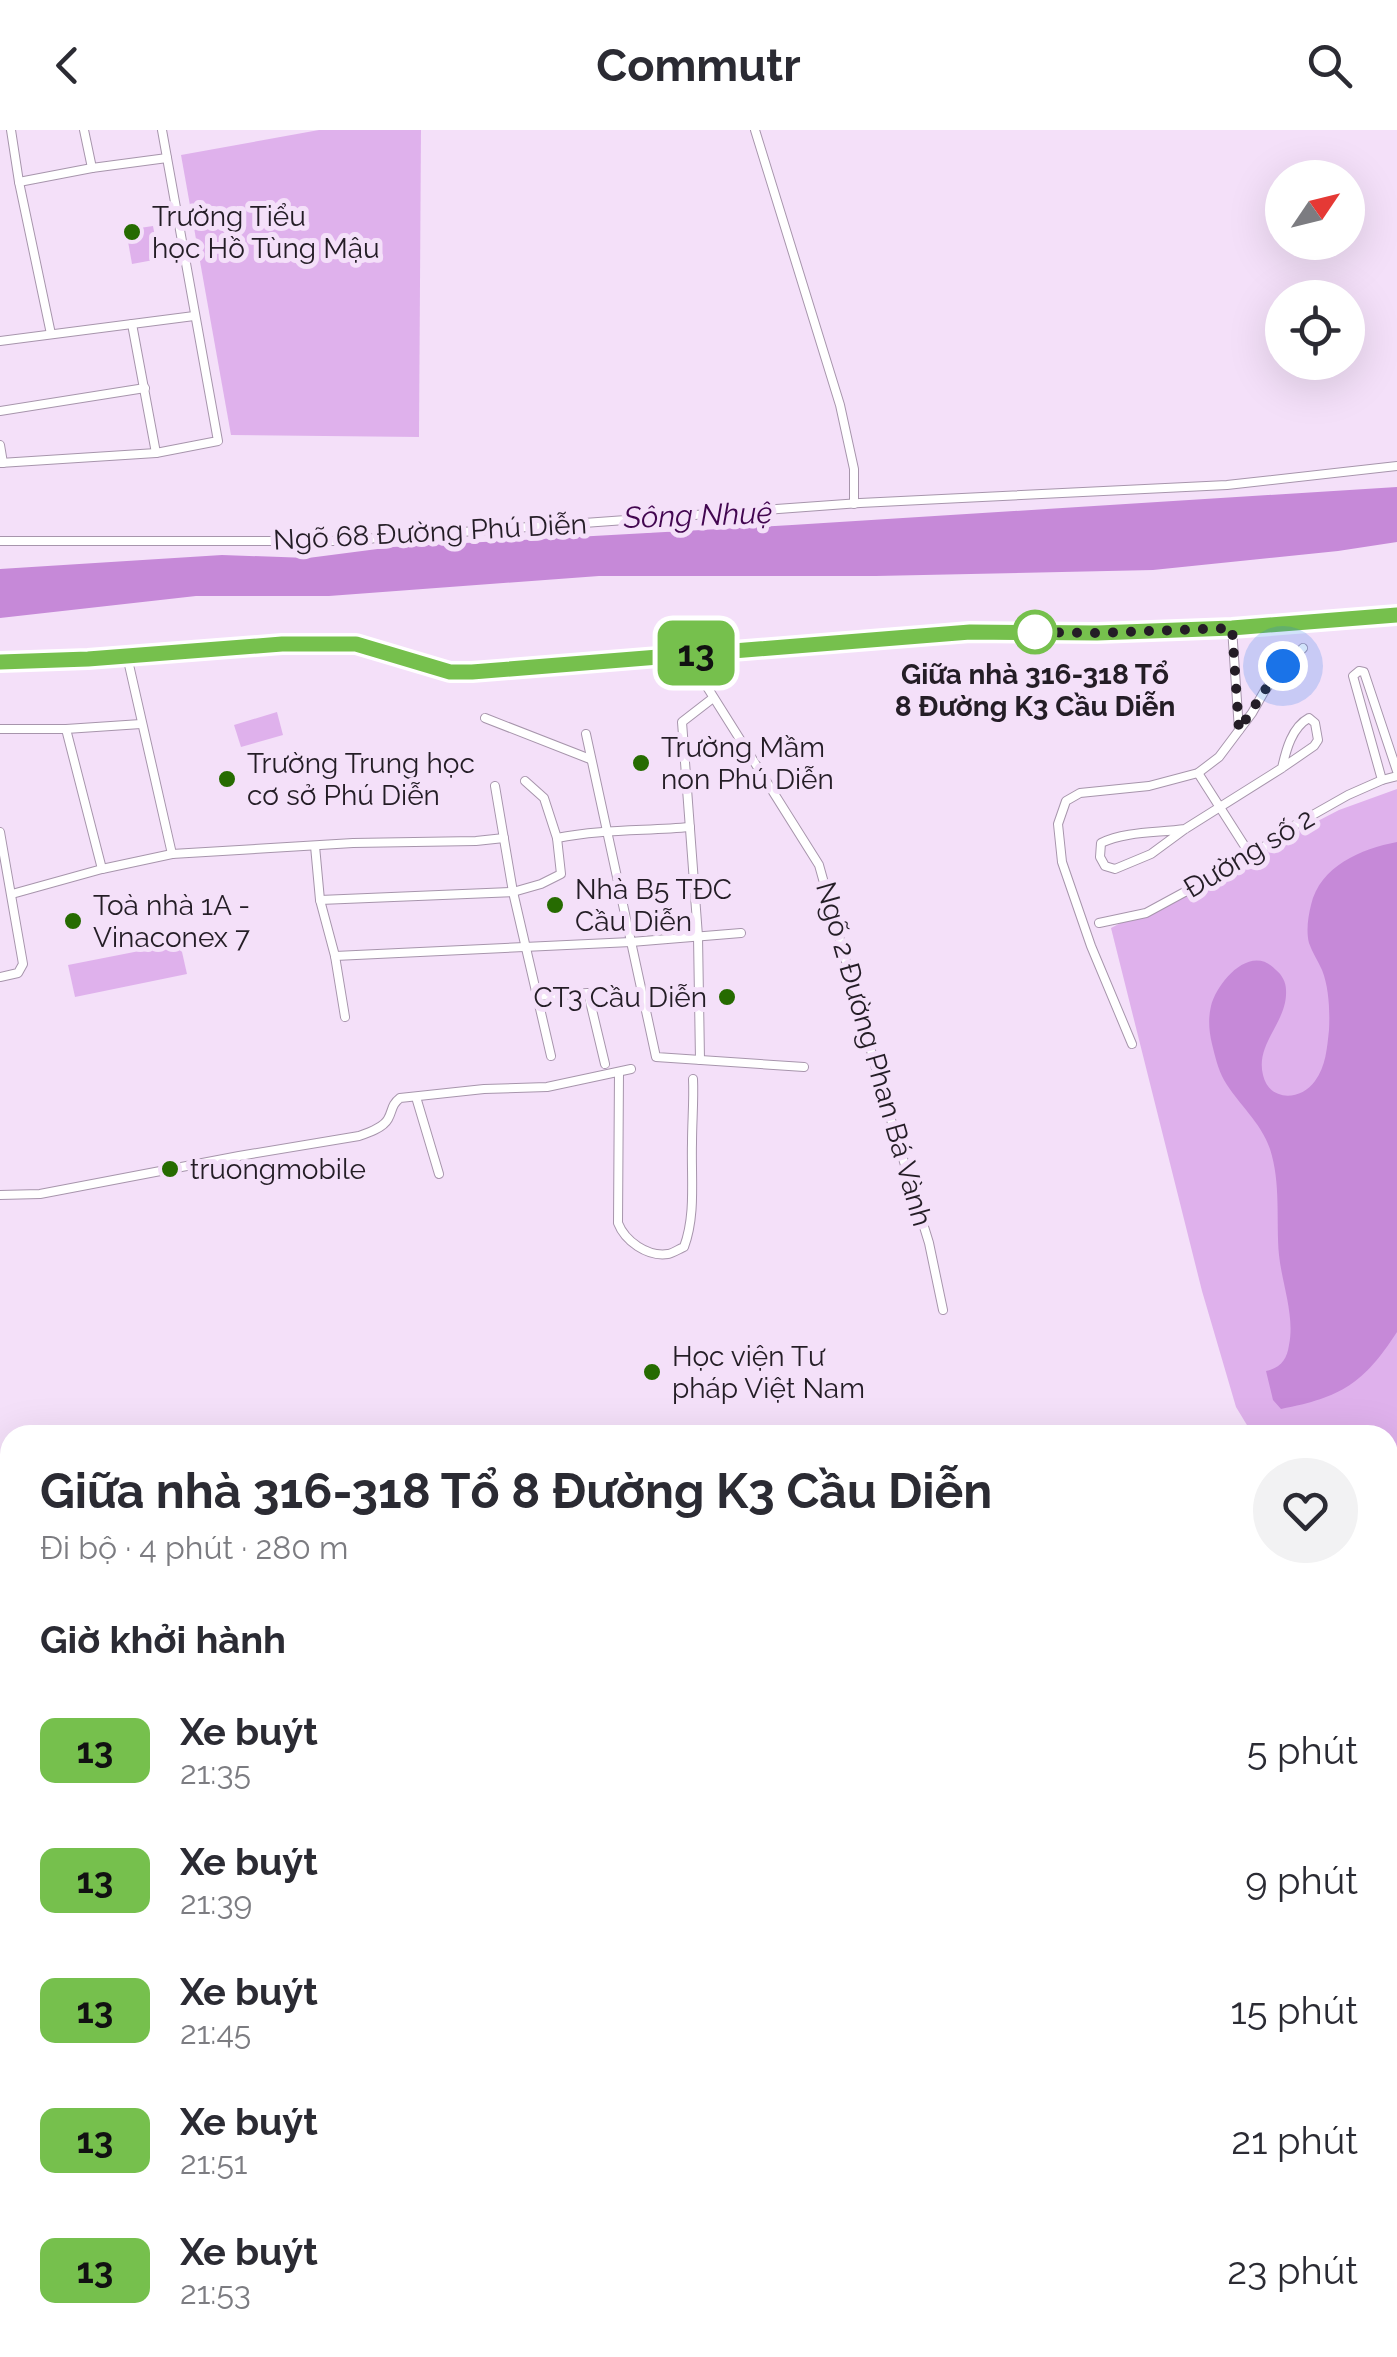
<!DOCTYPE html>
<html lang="vi">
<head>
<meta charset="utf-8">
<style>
  :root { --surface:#fff; --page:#f2f2f3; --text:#2b2b33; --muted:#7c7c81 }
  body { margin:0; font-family:Raleway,sans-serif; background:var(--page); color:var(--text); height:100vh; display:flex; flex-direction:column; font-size:38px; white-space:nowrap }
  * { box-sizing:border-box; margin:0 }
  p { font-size:32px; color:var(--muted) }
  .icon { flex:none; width:55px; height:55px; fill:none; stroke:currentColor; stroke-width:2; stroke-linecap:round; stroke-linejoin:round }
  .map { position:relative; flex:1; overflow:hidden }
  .side { position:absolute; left:0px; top:1295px; width:1398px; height:932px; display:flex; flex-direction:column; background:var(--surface); border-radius:30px 30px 0 0; box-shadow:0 10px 40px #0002 }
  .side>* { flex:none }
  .badge { padding:0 20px; border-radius:15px; font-size:35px; line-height:65px }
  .needle { width:65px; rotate:55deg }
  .tools { position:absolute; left:1265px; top:30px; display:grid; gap:20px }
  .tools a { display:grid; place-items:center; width:100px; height:100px; border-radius:50%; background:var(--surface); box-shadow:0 10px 40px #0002; font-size:50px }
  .you { position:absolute; width:50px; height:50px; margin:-25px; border:8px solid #fff; border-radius:50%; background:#1a73e8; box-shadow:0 0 0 15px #1a73e833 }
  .map>.badge { position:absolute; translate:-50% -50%; box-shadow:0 0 0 5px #fff }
  h2 { padding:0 40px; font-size:38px; line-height:90px }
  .round { display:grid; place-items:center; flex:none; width:105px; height:105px; border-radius:52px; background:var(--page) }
  .overview { display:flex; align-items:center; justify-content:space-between; height:170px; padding:0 40px }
  h1 { font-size:48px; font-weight:700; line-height:75px }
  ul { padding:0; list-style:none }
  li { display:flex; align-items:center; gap:30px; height:130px; padding:0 40px }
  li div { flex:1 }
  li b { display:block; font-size:38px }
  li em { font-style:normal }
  li .badge { min-width:110px; font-weight:700; text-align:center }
  header { display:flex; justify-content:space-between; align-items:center; height:130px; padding:0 40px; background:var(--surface); font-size:45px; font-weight:700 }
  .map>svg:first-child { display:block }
</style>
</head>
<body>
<header><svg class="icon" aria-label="back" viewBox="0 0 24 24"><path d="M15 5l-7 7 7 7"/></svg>Commutr<svg class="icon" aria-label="search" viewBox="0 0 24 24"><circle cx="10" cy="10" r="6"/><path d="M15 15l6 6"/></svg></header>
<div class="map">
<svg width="1397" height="2227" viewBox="0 0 1397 2227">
  <rect width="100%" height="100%" fill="#f4e0f9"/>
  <g fill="#dfb1ec">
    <path d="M 319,0 L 421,0 L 419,307 L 231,305 L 181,25 Z"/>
    <path d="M 153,96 L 159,129 L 132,134 L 126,100 Z"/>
    <path d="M 277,582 L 283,605 L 241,617 L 234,595 Z"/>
    <path d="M 1397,659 L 1397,1433 L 1388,1440 L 1388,1305 L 1253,1305 L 1236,1277 L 1202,1161 L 1111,798 L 1339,680 Z"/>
    <path d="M 180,813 L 187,844 L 75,867 L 68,835 Z"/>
  </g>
  <g fill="#c689d8">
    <path d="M 1397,357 L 1397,412 L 1338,421 L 1153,440 L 876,446 L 599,446 L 329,466 L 196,466 L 0,488 L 0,439 L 222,425 L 308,428 L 393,417 L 792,395 Z"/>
    <path d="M 1397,712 L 1397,1202 C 1363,1254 1342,1267 1281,1279 L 1273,1270 L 1266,1241 C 1281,1238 1287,1229 1289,1215 C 1295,1186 1282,1154 1279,1125 C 1276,1090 1281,1053 1270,1019 C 1261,992 1238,974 1224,950 C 1218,939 1215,926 1212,914 C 1209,902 1208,888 1211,876 C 1217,852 1251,812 1276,840 C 1282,845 1286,852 1286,860 C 1288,892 1255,913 1263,945 C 1269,972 1301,971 1315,951 C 1326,936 1327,918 1329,900 C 1330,882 1329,857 1322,840 C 1318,831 1312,822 1309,813 C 1306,801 1308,787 1311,775 C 1320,736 1361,719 1397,712 Z"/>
    <path d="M 1388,1667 L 1397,1680 L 1397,1746 L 1388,1733 Z"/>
    <path d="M 7,2028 L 10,2028 L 10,2068 L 0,2072 L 0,2030 Z"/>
  </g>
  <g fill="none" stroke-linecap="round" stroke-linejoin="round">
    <g stroke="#a795ac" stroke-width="10">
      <g id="street">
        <path d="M 11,0 L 19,52 L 51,204"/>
        <path d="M 84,0 L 92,38"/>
        <path d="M 755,0 L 840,275 L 854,339 L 854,374"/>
        <path d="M 19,52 L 92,38 L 167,28"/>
        <path d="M 132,194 L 156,323"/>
        <path d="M 0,211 L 194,186"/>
        <path d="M 0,281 L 145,258"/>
        <path d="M 0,315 L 3,333"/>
        <path d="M 0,333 L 156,323 L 218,311 L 162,0"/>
        <path d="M 0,411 L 337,411 L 860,373 L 1227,355 L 1397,336"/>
        <path d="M 1232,498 L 1239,600"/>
        <path d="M 687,525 L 819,735 L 884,967 L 929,1113 L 943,1180"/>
        <path d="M 127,526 L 172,724"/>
        <path d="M 485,588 L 590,629"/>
        <path d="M 0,599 L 66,599 L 141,594"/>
        <path d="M 66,599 L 102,739"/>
        <path d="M 586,604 L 656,927 L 804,937"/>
        <path d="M 1198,643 L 1251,726"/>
        <path d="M 1382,650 L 1353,546 L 1359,541 L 1364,542 L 1397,641"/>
        <path d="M 495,656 L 513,762 L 551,926"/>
        <path d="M 1185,699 C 1158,703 1126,701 1101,713 L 1100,727 L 1105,736 L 1115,739 L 1151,724 L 1185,699 L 1282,638 L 1314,616 L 1318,610 L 1315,593 L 1309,588 C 1292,597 1286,620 1282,638"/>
        <path d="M 0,702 L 23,834 L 18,843 L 0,847"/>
        <path d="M 557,708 C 601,699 646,701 690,697"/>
        <path d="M 315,716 L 320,770 L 335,826 L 345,887"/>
        <path d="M 12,764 L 102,739 L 172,724 L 353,713 L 476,711 L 504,708"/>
        <path d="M 320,770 L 513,762 L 541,754 L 561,744 L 557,708 L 544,668 L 525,651"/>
        <path d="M 1099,793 L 1146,783 L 1251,726 L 1295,695 L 1348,665 L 1382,650 L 1397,646"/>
        <path d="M 335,826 L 631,812 L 741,803"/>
        <path d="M 537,866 L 588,863 L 605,934"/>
        <path d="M 1132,914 L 1091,816 L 1062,732 L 1058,694 L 1066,671 L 1080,663 L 1149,656 L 1198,643 L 1219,627 L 1252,583 L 1265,560 L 1283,537 L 1303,518"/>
        <path d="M 700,930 L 698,806 L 682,592 L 713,568"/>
        <path d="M 619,942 L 618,1093 C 625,1111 647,1127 668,1124 C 671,1124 681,1118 684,1117 C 696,1085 691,1048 692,1013 C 692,991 694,970 693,949"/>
        <path d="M 416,967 L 439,1044"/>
        <path d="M 0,1065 L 40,1064 L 239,1026 L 359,1006 C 368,1003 383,998 388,989 C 393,980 391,975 400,968 L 484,959 L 547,957 L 631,939"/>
        <path d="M 1388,1433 L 1397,1426"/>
        <path d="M 1388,1453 L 1397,1446"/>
        <path d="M 1388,1502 L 1397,1515"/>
        <path d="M 0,1945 L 10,1942"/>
        <path d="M 0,2088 L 10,2085"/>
        <path d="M 0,2206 L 10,2203"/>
        <path d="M 414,2227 L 447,2218"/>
      </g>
    </g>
    <g stroke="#a795ac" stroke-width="14">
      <g id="secondary">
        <path d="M 0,532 L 88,529 L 282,514 L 356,514 L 450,542 L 472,542 L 970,502 L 1097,503 L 1232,498 L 1397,485"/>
        <path d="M 0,1666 L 10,1663"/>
        <path d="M 0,1691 L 10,1688"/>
        <path d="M 412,2218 L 414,2227"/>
      </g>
    </g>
    <g stroke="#a795ac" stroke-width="15">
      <g id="primary">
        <path d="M 1388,2187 L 1397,2182"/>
        <path d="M 1322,2227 L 1337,2218"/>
      </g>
    </g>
    <g stroke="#a795ac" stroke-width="16">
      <g id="highway">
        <path d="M 1388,2201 L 1397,2196"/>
        <path d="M 1396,2227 L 1397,2226"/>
      </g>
    </g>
    <use href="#street" stroke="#fff" stroke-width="8"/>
    <use href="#secondary" stroke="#fff" stroke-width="11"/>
    <use href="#primary" stroke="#fff" stroke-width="12"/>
    <use href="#highway" stroke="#fff" stroke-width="14"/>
    <g stroke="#a795ac" stroke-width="16" stroke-linecap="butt">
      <path id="highway-bridge" d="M 1344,2227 L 1360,2218"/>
    </g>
    <use href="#highway-bridge" stroke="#fff" stroke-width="14"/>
  </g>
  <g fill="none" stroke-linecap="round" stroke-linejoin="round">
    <g stroke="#fff" stroke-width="22">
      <path id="line" d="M 0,532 L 88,529 L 282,514 L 356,514 L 450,542 L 472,542 L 970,502 L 1097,503 L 1232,498 L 1397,485"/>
    </g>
    <use href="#line" stroke="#76c04d" stroke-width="15"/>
    <path stroke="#241d26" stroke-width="10" stroke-dasharray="0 18" d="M 1035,502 L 1020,502 L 1097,503 L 1232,498 L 1239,600 L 1265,560 L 1283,536"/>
  </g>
  <g fill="#266b01" stroke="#f4e0f9" stroke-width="4">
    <circle cx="132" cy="102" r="10"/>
    <circle cx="641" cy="633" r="10"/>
    <circle cx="227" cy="649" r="10"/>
    <circle cx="555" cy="775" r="10"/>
    <circle cx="73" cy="791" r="10"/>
    <circle cx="727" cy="867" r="10"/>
    <circle cx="170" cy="1039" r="10"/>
    <circle cx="652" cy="1242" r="10"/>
  </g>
  <circle fill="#fff" stroke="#76c04d" stroke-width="5" cx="1035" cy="502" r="20"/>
  <g text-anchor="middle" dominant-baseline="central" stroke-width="10" stroke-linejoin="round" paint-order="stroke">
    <g font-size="28" fill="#241d26" stroke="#f4e0f9" text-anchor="start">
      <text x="152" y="86">Trường Tiểu<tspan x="152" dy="32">học Hồ Tùng Mậu</tspan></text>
      <text x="661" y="617">Trường Mầm<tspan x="661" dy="32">non Phú Diễn</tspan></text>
      <text x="247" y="633">Trường Trung học<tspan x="247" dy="32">cơ sở Phú Diễn</tspan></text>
      <text x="575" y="759">Nhà B5 TĐC<tspan x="575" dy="32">Cầu Diễn</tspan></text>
      <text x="93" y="775">Toà nhà 1A -<tspan x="93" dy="32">Vinaconex 7</tspan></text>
      <text x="707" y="867" text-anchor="end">CT3 Cầu Diễn</text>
      <text x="190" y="1039">truongmobile</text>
      <text x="672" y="1226">Học viện Tư<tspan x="672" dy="32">pháp Việt Nam</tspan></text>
    </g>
    <g font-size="28" fill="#241d26" stroke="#f4e0f9">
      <text transform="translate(430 402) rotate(-3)">Ngõ 68 Đường Phú Diễn</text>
      <text transform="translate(1249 723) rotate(-31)">Đường số 2</text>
      <text transform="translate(874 924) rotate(74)">Ngõ 2 Đường Phan Bá Vành</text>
    </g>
    <g font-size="28" font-weight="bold" fill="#241d26" stroke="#f4e0f9">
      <text x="1035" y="544">Giữa nhà 316-318 Tổ<tspan x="1035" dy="32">8 Đường K3 Cầu Diễn</tspan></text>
    </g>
    <g font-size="30" font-style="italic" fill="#420650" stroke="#f4e0f9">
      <text transform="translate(698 385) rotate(-2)">Sông Nhuệ</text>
    </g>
  </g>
</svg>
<div class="tools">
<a><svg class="needle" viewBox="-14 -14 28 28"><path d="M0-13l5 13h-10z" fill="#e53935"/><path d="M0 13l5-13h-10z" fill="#7c7c81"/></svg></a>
<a><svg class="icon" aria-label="locate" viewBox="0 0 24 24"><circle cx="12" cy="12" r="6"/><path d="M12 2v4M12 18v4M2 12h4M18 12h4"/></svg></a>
</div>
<div class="you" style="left:1283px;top:536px"></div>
<b class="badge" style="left:696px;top:523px;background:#76c04d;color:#111">13</b>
<section class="side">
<div class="overview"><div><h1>Giữa nhà 316-318 Tổ 8 Đường K3 Cầu Diễn</h1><p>Đi bộ · 4 phút · 280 m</p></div><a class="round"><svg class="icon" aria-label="heart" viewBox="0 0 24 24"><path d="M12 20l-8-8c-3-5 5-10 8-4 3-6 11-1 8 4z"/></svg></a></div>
<h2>Giờ khởi hành</h2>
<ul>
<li><span class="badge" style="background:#76c04d;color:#111">13</span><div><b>Xe buýt</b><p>21:35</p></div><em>5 phút</em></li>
<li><span class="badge" style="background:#76c04d;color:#111">13</span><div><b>Xe buýt</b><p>21:39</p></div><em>9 phút</em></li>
<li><span class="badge" style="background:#76c04d;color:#111">13</span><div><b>Xe buýt</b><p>21:45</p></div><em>15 phút</em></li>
<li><span class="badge" style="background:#76c04d;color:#111">13</span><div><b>Xe buýt</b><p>21:51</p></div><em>21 phút</em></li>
<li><span class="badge" style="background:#76c04d;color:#111">13</span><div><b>Xe buýt</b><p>21:53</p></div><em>23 phút</em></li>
</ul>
</section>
</div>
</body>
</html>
